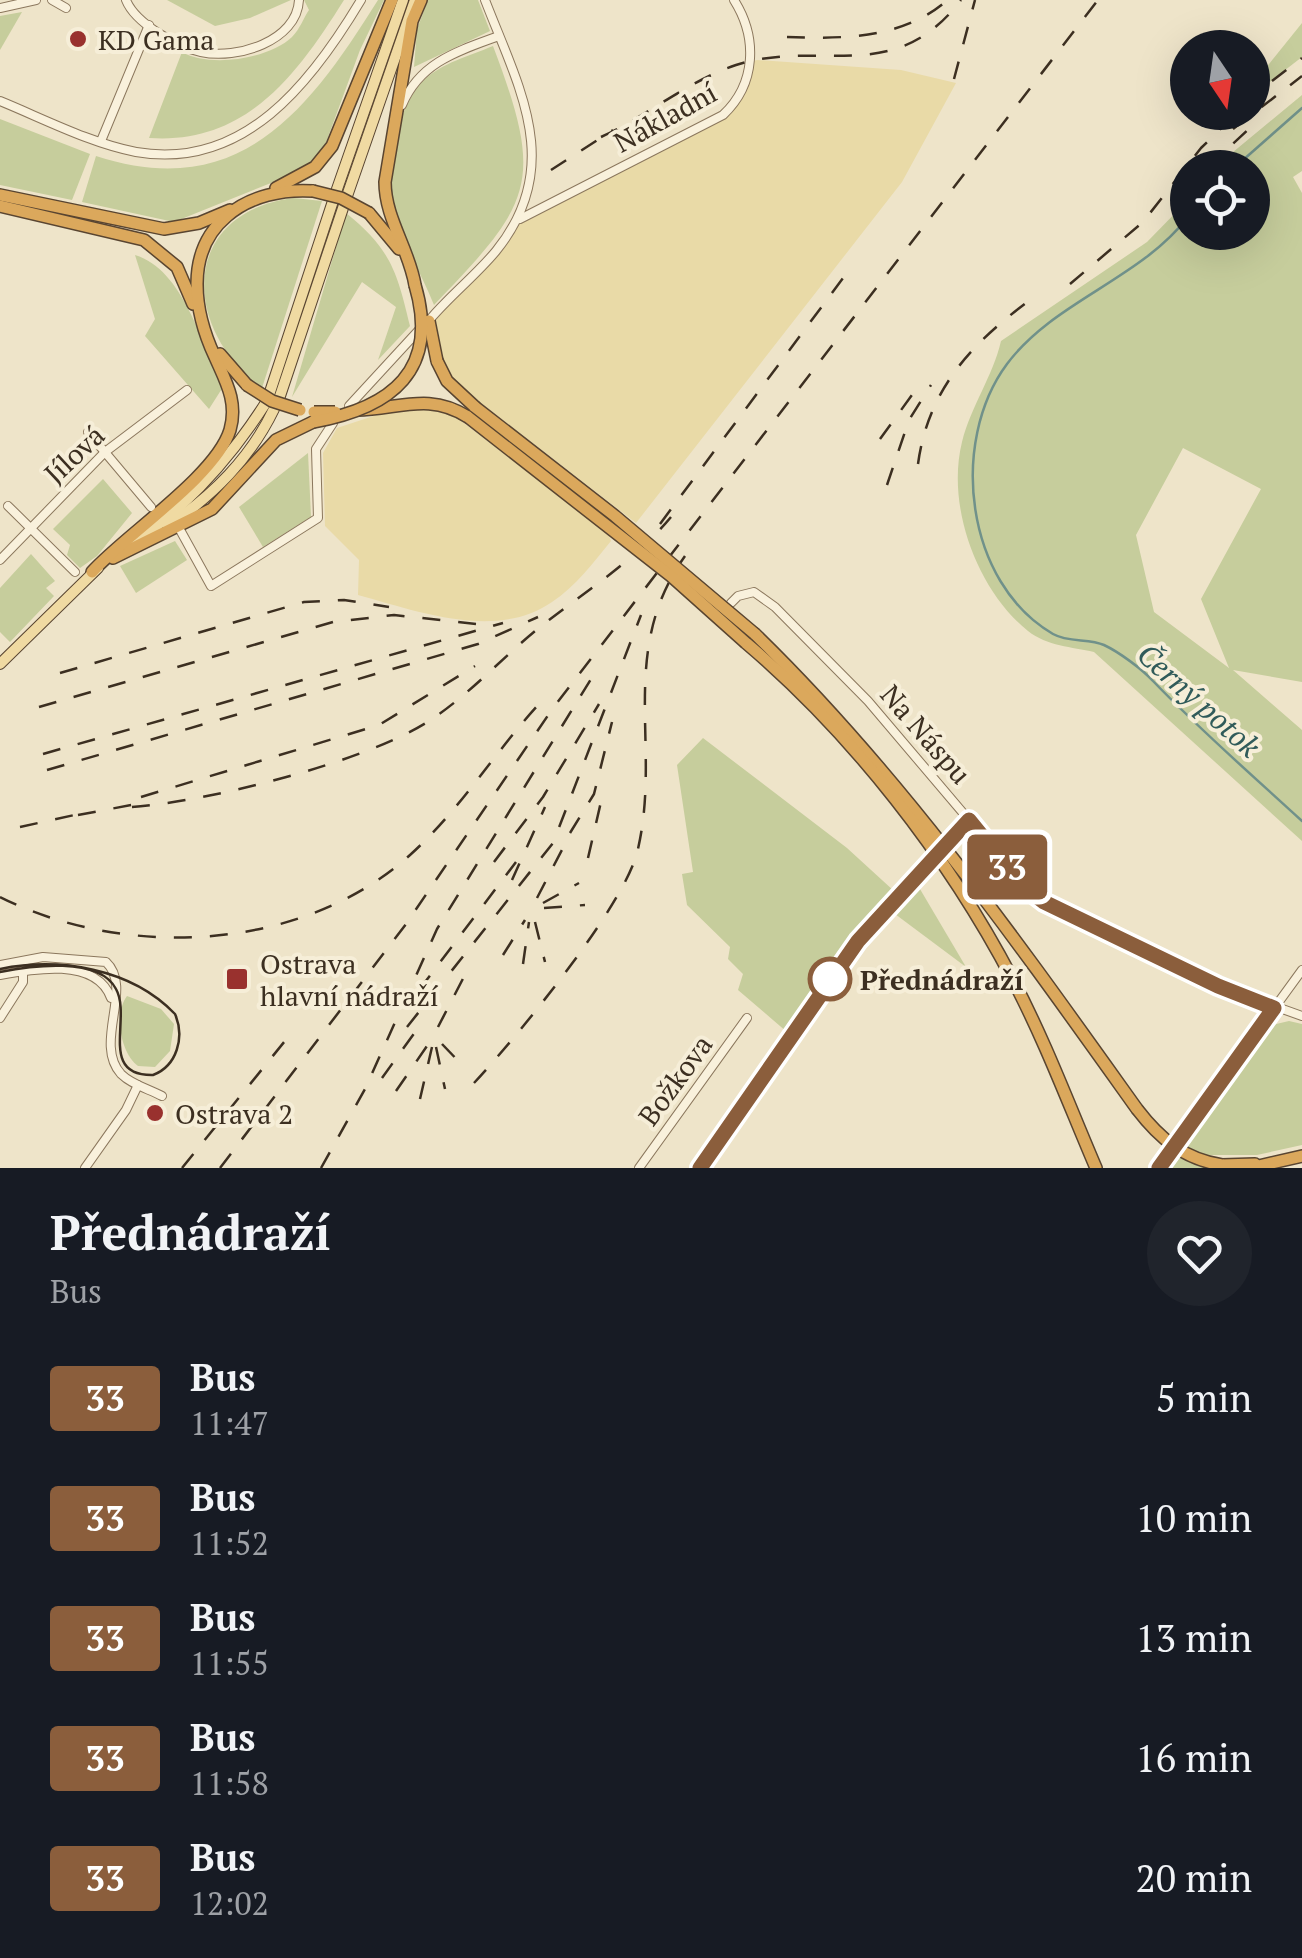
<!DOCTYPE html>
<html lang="en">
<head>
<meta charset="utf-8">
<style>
  :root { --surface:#171b24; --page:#20242c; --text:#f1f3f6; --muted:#9ea1a6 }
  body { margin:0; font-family:"PT Serif",serif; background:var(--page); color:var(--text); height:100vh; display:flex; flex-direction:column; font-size:38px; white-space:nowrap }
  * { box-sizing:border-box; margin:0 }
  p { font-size:32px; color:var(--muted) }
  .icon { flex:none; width:55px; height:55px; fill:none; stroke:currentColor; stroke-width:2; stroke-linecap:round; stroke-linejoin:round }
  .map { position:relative; height:1168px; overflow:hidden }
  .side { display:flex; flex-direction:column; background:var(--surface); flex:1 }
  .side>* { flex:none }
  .badge { padding:0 20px; border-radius:8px; font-size:35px; line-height:65px }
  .needle { width:65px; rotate:167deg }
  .fabs { position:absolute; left:1170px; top:30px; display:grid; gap:20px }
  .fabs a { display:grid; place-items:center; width:100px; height:100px; border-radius:50%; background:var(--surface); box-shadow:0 10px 40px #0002; font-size:50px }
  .map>.badge { position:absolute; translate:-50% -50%; box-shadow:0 0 0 5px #fff }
  .round { display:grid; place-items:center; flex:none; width:105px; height:105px; border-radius:52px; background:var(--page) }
  .overview { display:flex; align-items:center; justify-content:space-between; height:170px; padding:0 50px }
  h1 { font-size:48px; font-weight:600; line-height:75px }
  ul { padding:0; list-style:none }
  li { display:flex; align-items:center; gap:30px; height:120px; padding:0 50px }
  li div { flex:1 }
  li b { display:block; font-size:38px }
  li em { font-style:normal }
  li .badge { min-width:110px; font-weight:700; text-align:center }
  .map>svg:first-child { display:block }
</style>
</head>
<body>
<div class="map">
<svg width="1302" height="1168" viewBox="0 0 1302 1168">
  <rect width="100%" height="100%" fill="#eee4c9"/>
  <g fill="#c6cd9c" fill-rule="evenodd">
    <path d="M 167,0 L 291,0 L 250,18 L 215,26 Z"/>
    <path d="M 304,0 L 344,0 C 297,75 246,145 149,138 L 182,52 C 210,68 269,59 292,37 C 300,29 304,17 309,10 Z"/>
    <path d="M 378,0 L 384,0 L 360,50 L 324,148 L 301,171 L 174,222 L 82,202 L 96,156 C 240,203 309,110 378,0 Z"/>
    <path d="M 428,0 L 478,0 L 490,31 L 414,67 L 417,29 Z"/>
    <path d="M 22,12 L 0,50 L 0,16 Z"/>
    <path d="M 1302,23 L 1302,57 L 1253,95 L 1253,84 Z"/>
    <path d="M 493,46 C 545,183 533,202 434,305 C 421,272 400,240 393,205 C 385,170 397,106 424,80 C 442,63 469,56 493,46 Z"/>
    <path d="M 1302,95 L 1302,171 L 1293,177 L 1302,193 L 1302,682 L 1233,670 L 1302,730 L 1302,841 L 1094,652 C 1072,647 1047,646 1028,631 C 977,590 946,506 962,442 C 971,406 993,376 1001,341 L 1147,242 L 1187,201 L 1188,232 L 1252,232 L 1252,168 L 1215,167 ZM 1183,448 L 1261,489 L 1201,599 L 1229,668 L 1154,612 L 1136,535 Z"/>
    <path d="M 0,119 L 90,154 L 72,200 L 0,185 Z"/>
    <path d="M 294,198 L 322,201 L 262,388 C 181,329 179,212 294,198 Z"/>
    <path d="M 346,213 C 391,249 397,272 410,326 L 378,360 L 396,307 L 362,282 L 292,397 Z"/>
    <path d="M 135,255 C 184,270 201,344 223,387 L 209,409 L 145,336 L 155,319 Z"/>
    <path d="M 308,453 L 311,517 L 263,547 L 239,507 Z"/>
    <path d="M 103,479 L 132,513 L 97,556 L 80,568 L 67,555 L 70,545 L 53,529 Z"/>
    <path d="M 175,541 L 187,560 L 136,593 L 120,566 Z"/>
    <path d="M 31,554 L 55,581 L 46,588 L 54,596 L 10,642 L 0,632 L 0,588 Z"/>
    <path d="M 703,738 L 847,848 L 894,891 L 841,954 L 787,1032 L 738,990 L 743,974 L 728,959 L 730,947 L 687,905 L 682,874 L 693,872 L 677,765 Z"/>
    <path d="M 917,884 L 966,967 L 891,911 Z"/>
    <path d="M 127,996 L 161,1009 L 174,1024 L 170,1051 L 155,1067 L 138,1066 C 120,1053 114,1013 127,996 Z"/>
    <path d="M 1289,1021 L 1302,1024 L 1302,1145 L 1257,1155 L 1203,1155 L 1214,1168 L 1166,1168 L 1272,1025 Z"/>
  </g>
  <g fill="#e9daa7">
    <path d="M 757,60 L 901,70 L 956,83 L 902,182 L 636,523 L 451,380 L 442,365 L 432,317 L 496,251 L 518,219 L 723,115 L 738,101 L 750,62 Z"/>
    <path d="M 401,407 L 444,411 L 456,417 L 608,533 L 611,541 C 593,563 576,586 552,602 C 496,641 417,611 358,595 L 359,560 L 325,526 L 323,453 L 337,428 Z"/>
  </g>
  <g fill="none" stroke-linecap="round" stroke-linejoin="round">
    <g stroke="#70918a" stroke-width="2.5">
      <path d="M 1234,168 L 1302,108"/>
      <path d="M 1188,217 C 1139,280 1054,301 1007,364 C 949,442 965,583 1053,634 C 1069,643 1089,638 1104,645 C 1119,652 1142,669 1153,681 C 1200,730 1252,775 1302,821"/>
    </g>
    <path stroke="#cac0a7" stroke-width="8" stroke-dasharray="8 4" stroke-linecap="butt" d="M 922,868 L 953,834"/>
    <g stroke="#8b775d" stroke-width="10">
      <g id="minor">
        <path d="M 52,0 L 66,8"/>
        <path d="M 126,0 C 135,23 177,47 201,52 C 237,60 297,41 299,0"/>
        <path d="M 0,8 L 36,0"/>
        <path d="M 0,101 C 44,119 90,143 136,152 C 244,171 312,82 361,0"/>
        <path d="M 402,105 C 420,62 458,51 499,36"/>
        <path d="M 101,141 L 149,25"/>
        <path d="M 520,219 L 723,115 C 756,84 758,38 734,0"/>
        <path d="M 432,317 C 452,294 477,274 496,251 C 565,166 519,88 485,0"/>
        <path d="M 349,406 L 419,330"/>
        <path d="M 88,432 L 151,507"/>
        <path d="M 8,506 L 75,572"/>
        <path d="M 179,528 L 211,586 L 318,518 L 316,449 L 333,423"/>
        <path d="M 0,560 L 105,452 L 187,390"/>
        <path d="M 731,603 L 738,596 L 754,592 L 775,607 L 868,701 L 1031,893 L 1218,986 L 1302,1016"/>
        <path d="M 953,834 L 969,820"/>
        <path d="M 0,965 L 43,957 L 106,962 C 134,988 93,1043 121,1074 C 132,1085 149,1089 162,1096"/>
        <path d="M 0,975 C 32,969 96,957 111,998"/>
        <path d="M 0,1018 L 23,982 L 23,971"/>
        <path d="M 1176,1143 L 1302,970"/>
        <path d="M 85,1168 L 126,1110 L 138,1085"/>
        <path d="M 639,1168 L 747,1018"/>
        <path d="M 700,1168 L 852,948 L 922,868"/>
        <path d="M 1159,1168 L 1170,1152"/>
      </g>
    </g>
    <g stroke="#594531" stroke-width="12">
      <g id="major">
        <path d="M 336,192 L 403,0"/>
        <path d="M 347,196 L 415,0"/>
        <path d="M 269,395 L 333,201"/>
        <path d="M 279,399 L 344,205"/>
        <path d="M 168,526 C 213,495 250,459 274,409"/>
        <path d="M 132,544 C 187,507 229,460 265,404"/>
        <path d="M 0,664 L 98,568"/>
      </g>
    </g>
    <g stroke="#594531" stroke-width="14">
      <g id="highway">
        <path d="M 276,188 L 315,167 L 332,146 L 392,0"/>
        <path d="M 0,195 L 164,229 L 199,223 L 230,210"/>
        <path d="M 0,206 L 144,240 L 177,267 L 193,304"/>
        <path d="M 369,213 L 399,249"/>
        <path d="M 415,285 C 409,249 385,218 385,182 L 412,21 L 421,0"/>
        <path d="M 220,354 L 247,385"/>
        <path d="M 437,361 L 447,381 L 475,407"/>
        <path d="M 357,410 C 399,409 429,392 468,417"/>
        <path d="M 113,558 L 212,509 L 276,440 L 313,422"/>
        <path d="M 92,572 C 124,536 216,476 230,430 C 238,402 226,382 215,357 C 194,312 184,252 227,216 C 250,196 283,189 313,191"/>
        <path d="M 755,634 C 901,776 1019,944 1137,1109"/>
        <path d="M 746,643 C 853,734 948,856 1013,980 C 1045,1041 1069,1105 1096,1168"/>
        <path d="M 1222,1165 L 1255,1164"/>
        <path d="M 1250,1168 L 1302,1156"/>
      </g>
    </g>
    <use href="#minor" stroke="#f9f1dc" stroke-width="8"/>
    <use href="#major" stroke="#f0daa2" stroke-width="10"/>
    <use href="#highway" stroke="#dba85c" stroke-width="11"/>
    <path stroke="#3c2f21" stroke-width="2.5" d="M 0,969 C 59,957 131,968 175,1014 C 185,1037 177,1066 153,1075 C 98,1076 132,1018 116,989 C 99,956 30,966 0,972"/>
    <g stroke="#3c2f21" stroke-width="2.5" stroke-dasharray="18 18" stroke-linecap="butt">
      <path d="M 787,37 C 841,39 900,39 944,3"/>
      <path d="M 954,79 L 975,0"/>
      <path d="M 1272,81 L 1302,58"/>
      <path d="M 1233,129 L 1302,76"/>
      <path d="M 601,137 C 647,116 688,81 736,65 C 821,38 894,88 961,0"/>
      <path d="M 1207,168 L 1251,127"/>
      <path d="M 551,170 L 613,130"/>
      <path d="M 1070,284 L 1143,222 L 1201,148 L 1238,112"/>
      <path d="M 880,439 L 912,395"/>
      <path d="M 918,464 C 928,391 969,346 1026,303"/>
      <path d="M 887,485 L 909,420 L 931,385"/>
      <path d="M 660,524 L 852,266"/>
      <path d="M 60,673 L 304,602 L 344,600 L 389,607"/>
      <path d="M 39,707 L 333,622 L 394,615 L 476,624"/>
      <path d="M 43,754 L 503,623"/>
      <path d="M 47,770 L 478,644 L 538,617"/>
      <path d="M 141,797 L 379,725 L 475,666"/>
      <path d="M 132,807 C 207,802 370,761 432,719 C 474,691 508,651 549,620 C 592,587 636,559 671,517"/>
      <path d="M 78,815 L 142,803"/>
      <path d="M 20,827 L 88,812"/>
      <path d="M 570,833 L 594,794 L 612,722"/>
      <path d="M 588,858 L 603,793"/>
      <path d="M 494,862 L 543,797 L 599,704"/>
      <path d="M 512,880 L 545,807"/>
      <path d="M 0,897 C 126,960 302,952 410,855 C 460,810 494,753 539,704"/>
      <path d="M 537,898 L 565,844"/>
      <path d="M 543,903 L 579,883"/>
      <path d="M 544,908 L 585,905"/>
      <path d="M 535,922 L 545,962"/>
      <path d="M 503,955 L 525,920"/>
      <path d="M 523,964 L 529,922"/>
      <path d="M 419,990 L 516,862"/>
      <path d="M 407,1027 L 553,843 L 641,615"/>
      <path d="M 438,1027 L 468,969"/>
      <path d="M 442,1044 L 465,1068"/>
      <path d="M 436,1047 L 445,1089"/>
      <path d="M 382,1078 L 423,1021"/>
      <path d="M 474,1083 C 516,1038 622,909 637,853 C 663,748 616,653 685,556"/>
      <path d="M 396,1091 L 427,1046"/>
      <path d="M 420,1099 L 432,1047"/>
      <path d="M 182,1168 L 289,1036"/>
      <path d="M 220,1168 L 406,924 L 553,708 L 1098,0"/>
      <path d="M 321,1168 L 365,1089 L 437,929 L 591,679"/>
    </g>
    <g stroke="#594531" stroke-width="14" stroke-linecap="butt">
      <g id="highway-bridge">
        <path d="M 313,191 L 341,198 L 369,213"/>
        <path d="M 429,321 L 437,361"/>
        <path d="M 247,385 L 272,401 L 300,410"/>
        <path d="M 475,407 L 615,516 L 755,634"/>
        <path d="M 314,412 L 335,412"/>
        <path d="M 468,417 L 671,576 L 746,643"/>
        <path d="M 313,422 C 392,408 440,370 415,285"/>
        <path d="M 1137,1109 C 1160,1139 1184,1159 1222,1165"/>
      </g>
    </g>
    <use href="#highway-bridge" stroke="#dba85c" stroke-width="11"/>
  </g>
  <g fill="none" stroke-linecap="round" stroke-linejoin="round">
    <g stroke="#fff" stroke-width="22">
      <path id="line" d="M 700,1168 L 858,941 L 969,820 L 1022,885 L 1044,902 L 1218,986 L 1274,1008 L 1159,1168"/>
    </g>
    <use href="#line" stroke="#8b5e3c" stroke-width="15"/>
  </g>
  <g fill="#99312e" stroke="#f6eed8" stroke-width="4">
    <circle cx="78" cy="39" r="10"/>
    <rect x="225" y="967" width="24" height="24" rx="5"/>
    <circle cx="155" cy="1113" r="10"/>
  </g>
  <circle fill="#fff" stroke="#8b5e3c" stroke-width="5" cx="830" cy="979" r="20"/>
  <g text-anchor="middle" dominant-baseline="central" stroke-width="8" stroke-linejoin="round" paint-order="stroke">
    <g font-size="28" fill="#3c2f21" stroke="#f6eed8" text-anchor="start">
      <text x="98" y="39">KD Gama</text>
      <text x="260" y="963">Ostrava<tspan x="260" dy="32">hlavní nádraží</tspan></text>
      <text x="175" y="1113">Ostrava 2</text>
    </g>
    <g font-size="28" fill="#3c2f21" stroke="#f6eed8">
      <text transform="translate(665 117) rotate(-29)">Nákladní</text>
      <text transform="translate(74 454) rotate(-43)">Jílová</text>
      <text transform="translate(926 734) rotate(49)">Na Náspu</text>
      <text transform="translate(675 1080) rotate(-54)">Božkova</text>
    </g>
    <g font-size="28" font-weight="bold" fill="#3c2f21" stroke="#f6eed8" text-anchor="start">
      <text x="860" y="979">Přednádraží</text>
    </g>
    <g font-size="30" font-style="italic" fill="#305b5a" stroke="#f6eed8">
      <text transform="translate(1199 700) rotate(42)">Černý potok</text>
    </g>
  </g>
</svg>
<div class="fabs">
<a><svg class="needle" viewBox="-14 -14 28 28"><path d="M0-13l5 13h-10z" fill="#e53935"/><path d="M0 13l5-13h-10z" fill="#9ea1a6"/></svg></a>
<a><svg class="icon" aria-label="locate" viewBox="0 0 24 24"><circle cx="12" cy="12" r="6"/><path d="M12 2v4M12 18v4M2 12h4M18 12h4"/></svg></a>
</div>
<b class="badge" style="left:1007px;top:867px;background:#8b5e3c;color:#fff">33</b>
</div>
<section class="side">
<div class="overview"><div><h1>Přednádraží</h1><p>Bus</p></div><a class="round"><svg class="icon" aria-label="heart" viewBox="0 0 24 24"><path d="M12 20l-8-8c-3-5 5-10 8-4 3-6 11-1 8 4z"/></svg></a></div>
<ul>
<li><span class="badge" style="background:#8b5e3c;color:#fff">33</span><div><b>Bus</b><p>11:47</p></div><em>5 min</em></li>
<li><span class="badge" style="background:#8b5e3c;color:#fff">33</span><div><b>Bus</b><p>11:52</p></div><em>10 min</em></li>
<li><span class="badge" style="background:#8b5e3c;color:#fff">33</span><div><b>Bus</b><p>11:55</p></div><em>13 min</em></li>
<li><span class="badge" style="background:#8b5e3c;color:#fff">33</span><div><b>Bus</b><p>11:58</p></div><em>16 min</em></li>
<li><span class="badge" style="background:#8b5e3c;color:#fff">33</span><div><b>Bus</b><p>12:02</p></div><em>20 min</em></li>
</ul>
</section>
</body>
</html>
